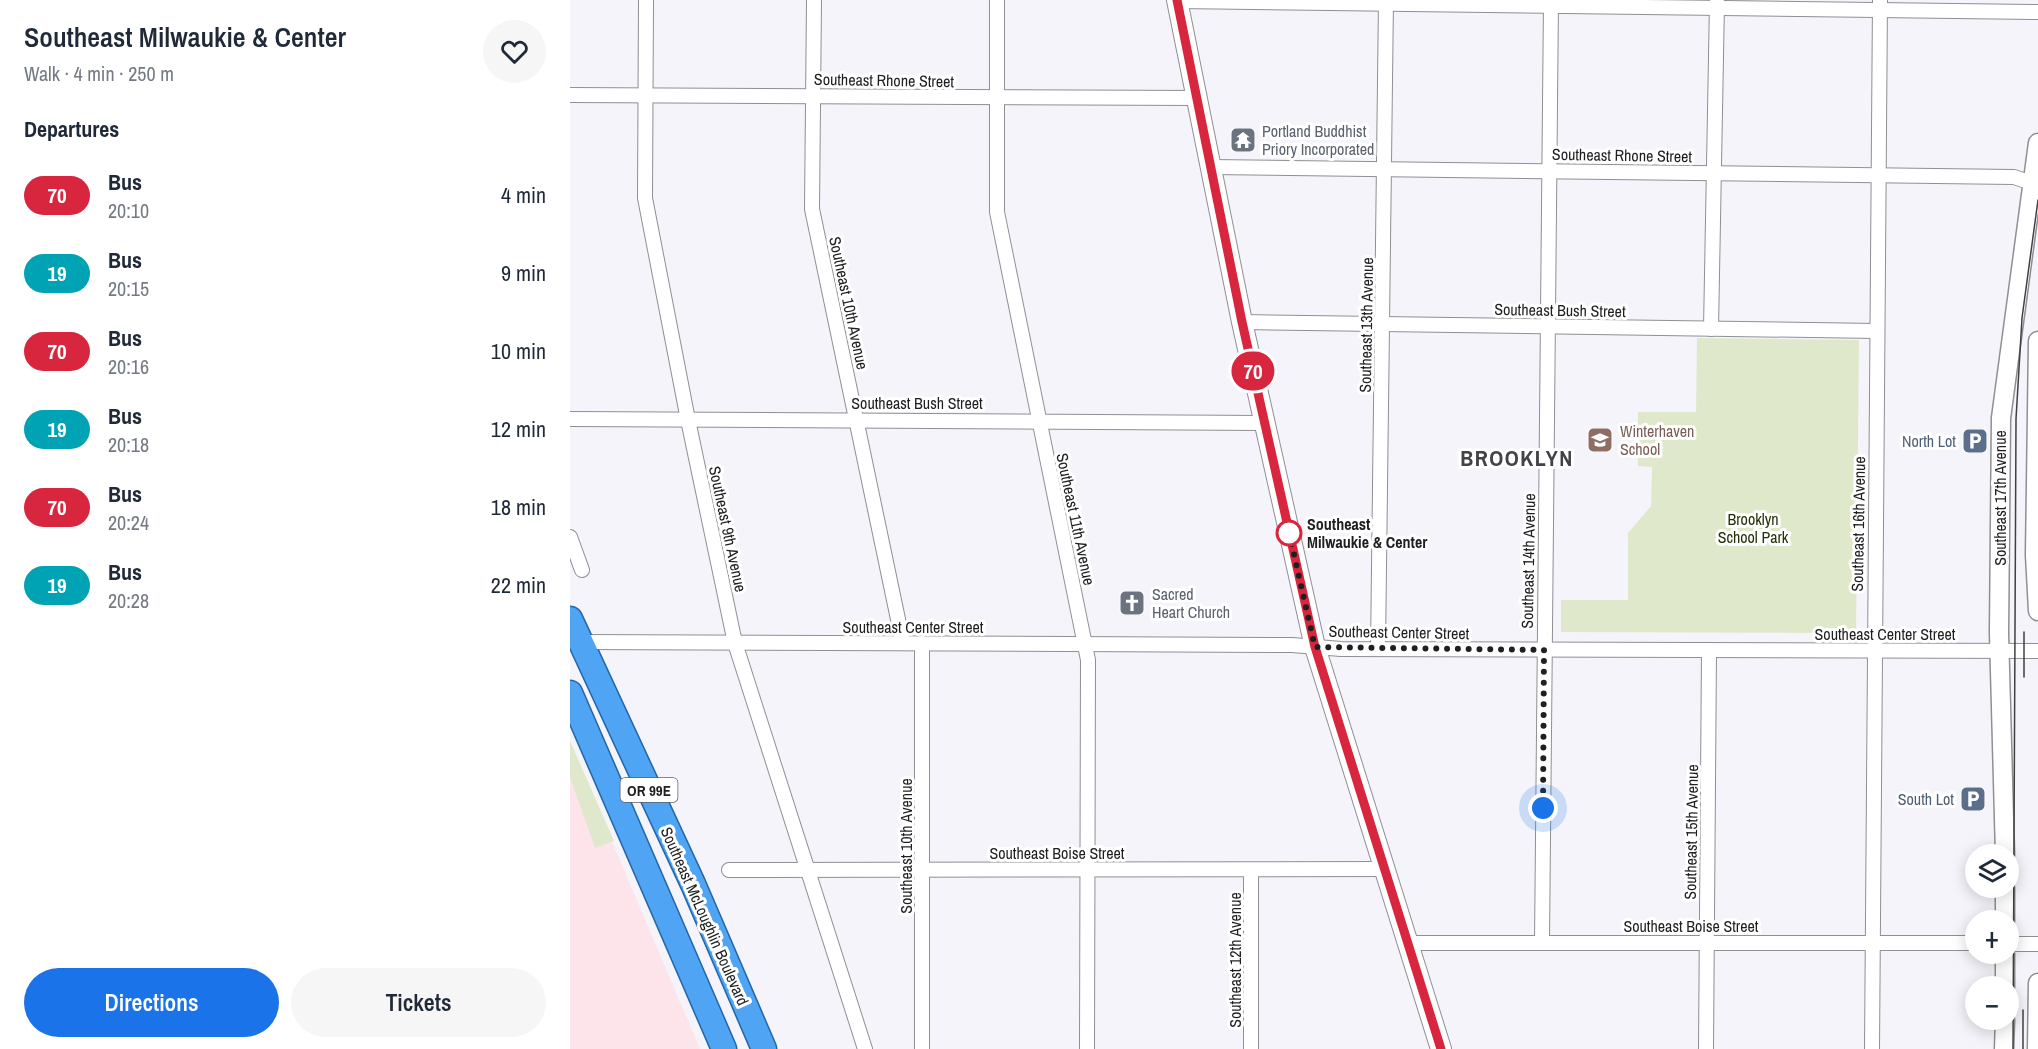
<!DOCTYPE html>
<html lang="en">
<head>
<meta charset="utf-8">
<style>
  :root { --surface:#fff; --page:#f6f6f7; --text:#1f2937; --muted:#747a83; --accent:#1a73e8 }
  body { margin:0; font-family:"Archivo Narrow",sans-serif; background:var(--page); color:var(--text); height:100vh; display:flex; flex-direction:column; font-size:22px; white-space:nowrap }
  * { box-sizing:border-box; margin:0 }
  p { font-size:20px; color:var(--muted) }
  .icon { flex:none; width:33px; height:33px; fill:none; stroke:currentColor; stroke-width:2; stroke-linecap:round; stroke-linejoin:round }
  .map { position:relative; flex:1; overflow:hidden }
  .details { display:flex; flex-direction:column; background:var(--surface); width:570px }
  .details>* { flex:none }
  .badge { padding:0 12px; border-radius:20px; font-size:21px; line-height:39px }
  .fabs { position:absolute; left:1395px; top:844px; display:grid; gap:12px }
  .fabs a { display:grid; place-items:center; width:54px; height:54px; border-radius:50%; background:var(--surface); box-shadow:0 3px 15px #0003; font-size:30px }
  .you { position:absolute; width:30px; height:30px; margin:-15px; border:4px solid #fff; border-radius:50%; background:#1a73e8; box-shadow:0 0 0 9px #1a73e833 }
  .map>.badge { position:absolute; translate:-50% -50%; box-shadow:0 0 0 3px #fff }
  h2 { padding:0 24px; font-size:22px; line-height:54px }
  .round { display:grid; place-items:center; flex:none; width:63px; height:63px; border-radius:32px; background:var(--page) }
  .head { display:flex; align-items:center; justify-content:space-between; height:102px; padding:0 24px }
  h1 { font-size:28px; font-weight:600; line-height:45px }
  .primary-button { display:flex; gap:12px; margin-top:auto; padding:12px 24px }
  .primary-button a { flex:1; height:69px; border-radius:36px; background:var(--accent); color:#fff; font-size:24px; font-weight:600; line-height:69px; text-align:center }
  .primary-button a+a { background:var(--page); color:var(--text) }
  ul { padding:0; list-style:none }
  li { display:flex; align-items:center; gap:18px; height:78px; padding:0 24px }
  li div { flex:1 }
  li b { display:block; font-size:22px }
  li em { font-style:normal }
  li .badge { min-width:66px; font-weight:700; text-align:center }
  main { display:flex; flex:1; min-height:0 }
  .map>svg:first-child { display:block }
</style>
</head>
<body>
<main>
<section class="details">
<div class="head"><div><h1>Southeast Milwaukie &amp; Center</h1><p>Walk · 4 min · 250 m</p></div><a class="round"><svg class="icon" aria-label="heart" viewBox="0 0 24 24"><path d="M12 20l-8-8c-3-5 5-10 8-4 3-6 11-1 8 4z"/></svg></a></div>
<h2>Departures</h2>
<ul>
<li><span class="badge" style="background:#d7263d;color:#fff">70</span><div><b>Bus</b><p>20:10</p></div><em>4 min</em></li>
<li><span class="badge" style="background:#00a3b4;color:#fff">19</span><div><b>Bus</b><p>20:15</p></div><em>9 min</em></li>
<li><span class="badge" style="background:#d7263d;color:#fff">70</span><div><b>Bus</b><p>20:16</p></div><em>10 min</em></li>
<li><span class="badge" style="background:#00a3b4;color:#fff">19</span><div><b>Bus</b><p>20:18</p></div><em>12 min</em></li>
<li><span class="badge" style="background:#d7263d;color:#fff">70</span><div><b>Bus</b><p>20:24</p></div><em>18 min</em></li>
<li><span class="badge" style="background:#00a3b4;color:#fff">19</span><div><b>Bus</b><p>20:28</p></div><em>22 min</em></li>
</ul>
<div class="primary-button"><a>Directions</a><a>Tickets</a></div>
</section>
<div class="map">
<svg width="1468" height="1049" viewBox="0 0 1468 1049">
  <rect width="100%" height="100%" fill="#f4f4fa"/>
  <path fill="#fde3ea" d="M 0,745 L 48,856 L 130,1049 L 0,1049 Z"/>
  <g fill="#dfe8cb">
    <path d="M 1127,338 L 1289,340 L 1286,633 L 991,632 L 991,600 L 1058,600 L 1058,533 L 1081,506 L 1082,467 L 1068,466 L 1068,412 L 1126,412 Z"/>
    <path d="M 0,741 L 44,841 L 25,848 L 0,777 Z"/>
  </g>
  <g fill="none" stroke-linecap="round" stroke-linejoin="round">
    <g stroke="#8f8f94" stroke-width="16">
      <g id="minor">
        <path d="M 76,0 L 75,198 L 118,420 L 165,643 L 295,1049"/>
        <path d="M 244,0 L 242,209 L 333,643"/>
        <path d="M 427,0 L 427,212 L 518,660 L 517,1049"/>
        <path d="M 607,1 L 1468,12"/>
        <path d="M 0,95 L 627,98"/>
        <path d="M 641,167 L 1444,177 L 1462,183"/>
        <path d="M 672,322 L 1307,331"/>
        <path d="M 1141,329 L 1147,2"/>
        <path d="M 0,419 L 694,423"/>
        <path d="M 0,537 L 12,570"/>
        <path d="M 10,642 L 722,645 L 771,649 L 1468,651"/>
        <path d="M 352,643 L 352,1049"/>
        <path d="M 808,649 L 816,0"/>
        <path d="M 159,870 L 814,869"/>
        <path d="M 972,942 L 981,0"/>
        <path d="M 837,943 L 1406,943"/>
        <path d="M 1438,944 L 1468,944"/>
        <path d="M 681,1049 L 681,871"/>
        <path d="M 1136,1049 L 1139,650"/>
        <path d="M 1302,1049 L 1310,0"/>
      </g>
    </g>
    <g stroke="#8f8f94" stroke-width="21">
      <g id="tertiary">
        <path d="M 1468,341 L 1465,555 L 1468,611"/>
        <path d="M 1435,855 L 1429,633 L 1431,418 L 1468,143"/>
        <path d="M 1435,921 L 1435,888"/>
        <path d="M 1435,987 L 1435,954"/>
        <path d="M 1434,1049 L 1435,1020"/>
        <path d="M 1467,1049 L 1468,983"/>
      </g>
    </g>
    <g stroke="#8f8f94" stroke-width="22">
      <path id="secondary" d="M 607,0 L 672,322 L 745,647 L 871,1049"/>
    </g>
    <g stroke="#2266a9" stroke-width="27">
      <g id="trunk">
        <path d="M 0,619 L 123,884 L 194,1049"/>
        <path d="M 0,693 L 154,1049"/>
      </g>
    </g>
    <use href="#minor" stroke="#fff" stroke-width="14"/>
    <use href="#tertiary" stroke="#fff" stroke-width="18"/>
    <use href="#secondary" stroke="#fff" stroke-width="20"/>
    <use href="#trunk" stroke="#4fa4f4" stroke-width="24"/>
    <g stroke="#404042" stroke-width="1.5">
      <path d="M 1454,677 L 1454,632"/>
      <path d="M 1443,1049 L 1446,419 L 1452,318 L 1468,200"/>
      <path d="M 1453,1049 L 1453,1010"/>
    </g>
  </g>
  <g fill="none" stroke-linecap="round" stroke-linejoin="round">
    <g stroke="#fff" stroke-width="14">
      <path id="line" d="M 607,0 L 672,322 L 745,647 L 871,1049"/>
    </g>
    <use href="#line" stroke="#d7263d" stroke-width="9"/>
    <path stroke="#1f1f21" stroke-width="6" stroke-dasharray="0 10.8" d="M 719,533 L 718,528 L 745,647 L 974,650 L 973,808"/>
  </g>
  <defs>
    <g id="temple-square" transform="scale(1.35)"><rect x="-9" y="-9" width="18" height="18" rx="4" fill="#6b7280" stroke="#fff"/><path d="M0-6L5-2H3V0L6.5 2.5H4V6H1.5V3h-3V6H-4V2.5H-6.5L-3 0V-2H-5Z" fill="#fff"/></g>
    <g id="school-square" transform="scale(1.35)"><rect x="-9" y="-9" width="18" height="18" rx="4" fill="#8d6e63" stroke="#fff"/><path d="M0-5L7-2L0 1L-7-2ZM-4 1L0 2.5L4 1V4Q0 6-4 4Z" fill="#fff"/></g>
    <g id="parking-square" transform="scale(1.35)"><rect x="-9" y="-9" width="18" height="18" rx="4" fill="#5c6f8a" stroke="#fff"/><path d="M-3.5-5.5H1a3.5 3.5 0 0 1 0 7H-1V5.5H-3.5ZM-1-3.4V-.6H.8a1.4 1.4 0 0 0 0-2.8Z" fill="#fff"/></g>
    <g id="church-square" transform="scale(1.35)"><rect x="-9" y="-9" width="18" height="18" rx="4" fill="#6b7280" stroke="#fff"/><path d="M-1.2-6h2.4v3.5h3.3v2.4h-3.3V6h-2.4V-.1h-3.3v-2.4h3.3Z" fill="#fff"/></g>
  </defs>
  <g fill-rule="evenodd">
    <use href="#temple-square" x="673" y="140"/>
    <use href="#school-square" x="1030" y="440"/>
    <use href="#parking-square" x="1405" y="441"/>
    <use href="#church-square" x="562" y="603"/>
    <use href="#parking-square" x="1403" y="799"/>
  </g>
  <circle fill="#fff" stroke="#d7263d" stroke-width="3" cx="719" cy="533" r="12"/>
  <g text-anchor="middle" dominant-baseline="central" stroke-width="6" stroke-linejoin="round" paint-order="stroke">
    <rect fill="#fff" stroke="#626264" stroke-width="1.5" x="50.5" y="778" width="57" height="24" rx="4.5"/>
    <g font-size="15" font-weight="bold" fill="#1f1f21">
      <text x="79" y="790">OR 99E</text>
    </g>
    <g font-size="16" fill="#1f1f21" stroke="#fff">
      <text transform="translate(314 80) rotate(1)">Southeast Rhone Street</text>
      <text transform="translate(1052 155) rotate(1)">Southeast Rhone Street</text>
      <text transform="translate(279 303) rotate(78)">Southeast 10th Avenue</text>
      <text transform="translate(990 310) rotate(1)">Southeast Bush Street</text>
      <text transform="translate(796 325) rotate(-89)">Southeast 13th Avenue</text>
      <text x="347" y="403">Southeast Bush Street</text>
      <text transform="translate(1430 498) rotate(-90)">Southeast 17th Avenue</text>
      <text transform="translate(506 519) rotate(78)">Southeast 11th Avenue</text>
      <text transform="translate(1288 524) rotate(-89)">Southeast 16th Avenue</text>
      <text transform="translate(158 529) rotate(78)">Southeast 9th Avenue</text>
      <text transform="translate(958 561) rotate(-89)">Southeast 14th Avenue</text>
      <text x="343" y="627">Southeast Center Street</text>
      <text transform="translate(829 632) rotate(1)">Southeast Center Street</text>
      <text x="1315" y="634">Southeast Center Street</text>
      <text transform="translate(1121 832) rotate(-89)">Southeast 15th Avenue</text>
      <text transform="translate(336 846) rotate(-90)">Southeast 10th Avenue</text>
      <text x="487" y="853">Southeast Boise Street</text>
      <text transform="translate(135 916) rotate(66)">Southeast McLoughlin Boulevard</text>
      <text x="1121" y="926">Southeast Boise Street</text>
      <text transform="translate(665 960) rotate(-90)">Southeast 12th Avenue</text>
    </g>
    <g font-size="16" fill="#5b616d" stroke="#fff" text-anchor="start">
      <text x="692" y="131">Portland Buddhist<tspan x="692" dy="18">Priory Incorporated</tspan></text>
      <text x="582" y="594">Sacred<tspan x="582" dy="18">Heart Church</tspan></text>
    </g>
    <g font-size="16" fill="#785e54" stroke="#fff" text-anchor="start">
      <text x="1050" y="431">Winterhaven<tspan x="1050" dy="18">School</tspan></text>
    </g>
    <g font-size="16" fill="#4e5e75" stroke="#fff" text-anchor="end">
      <text x="1386" y="441">North Lot</text>
      <text x="1384" y="799">South Lot</text>
    </g>
    <g font-size="16" fill="#263008" stroke="#fff">
      <text x="1183" y="519">Brooklyn<tspan x="1183" dy="18">School Park</tspan></text>
    </g>
    <g font-size="16" font-weight="bold" fill="#1f1f21" stroke="#fff" text-anchor="start">
      <text x="737" y="524">Southeast<tspan x="737" dy="18">Milwaukie &amp; Center</tspan></text>
    </g>
    <g font-size="22" font-weight="bold" letter-spacing="1.5" fill="#424247" stroke="#fff">
      <text x="947" y="458">BROOKLYN</text>
    </g>
  </g>
</svg>
<div class="fabs">
<a><svg class="icon" aria-label="layers" viewBox="0 0 24 24"><path d="M12 4l9 5-9 5-9-5zM3 14l9 5 9-5"/></svg></a>
<a>+</a>
<a>−</a>
</div>
<div class="you" style="left:973px;top:808px"></div>
<b class="badge" style="left:683px;top:371px;background:#d7263d;color:#fff">70</b>
</div>
</main>
</body>
</html>
